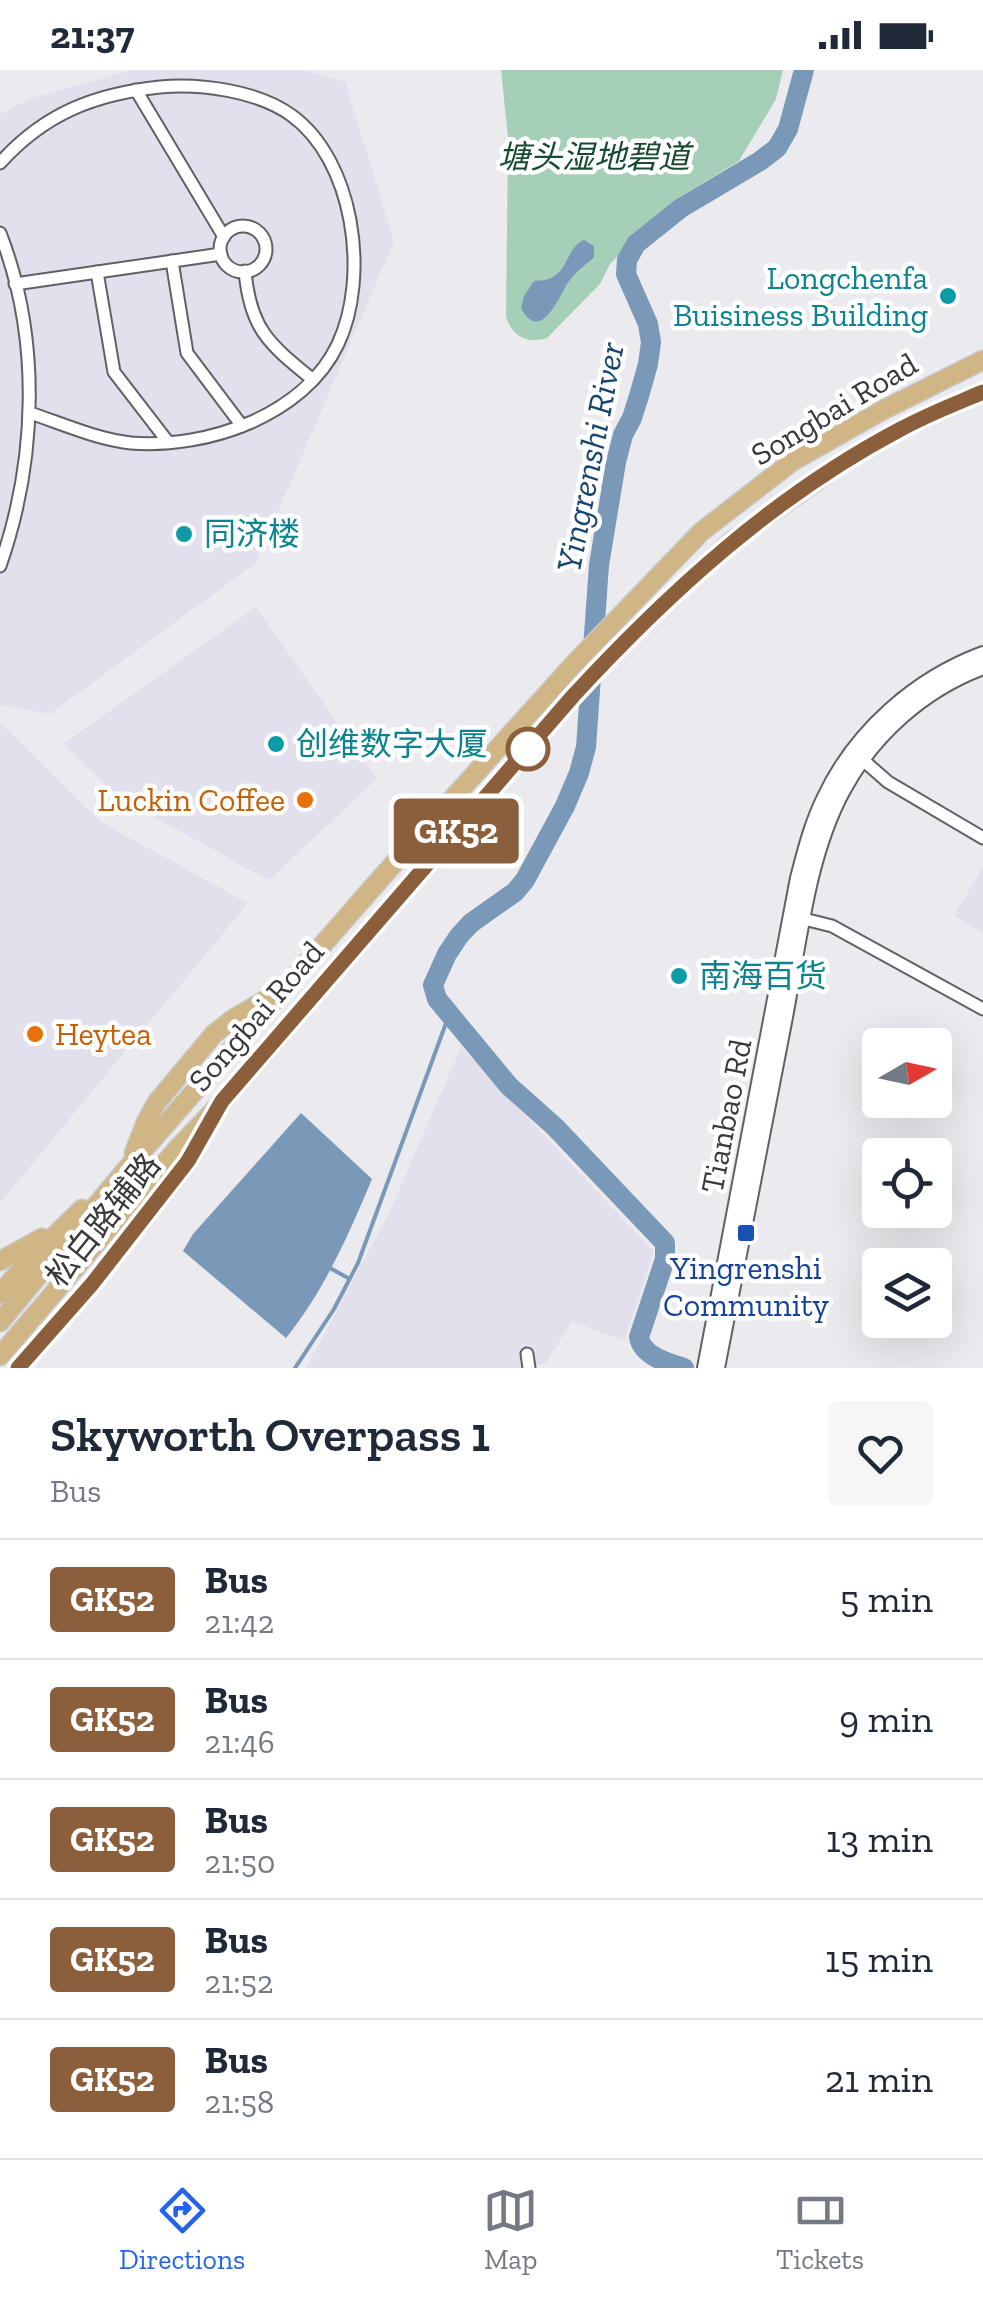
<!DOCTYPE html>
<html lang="en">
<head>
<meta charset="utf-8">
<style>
  :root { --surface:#fff; --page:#f6f6f7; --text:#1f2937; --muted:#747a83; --line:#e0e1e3; --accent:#2563eb }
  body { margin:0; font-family:"Zilla Slab","Noto Sans SC",serif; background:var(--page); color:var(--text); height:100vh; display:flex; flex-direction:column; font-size:38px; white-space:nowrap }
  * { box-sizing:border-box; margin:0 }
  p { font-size:32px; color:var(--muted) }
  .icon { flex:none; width:55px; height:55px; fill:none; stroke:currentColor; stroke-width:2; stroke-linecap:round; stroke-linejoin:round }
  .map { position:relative; height:1298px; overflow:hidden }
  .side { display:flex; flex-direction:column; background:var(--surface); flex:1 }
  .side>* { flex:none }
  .badge { padding:0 20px; border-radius:8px; font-size:35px; line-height:65px }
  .needle { width:65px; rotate:81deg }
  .fabs { position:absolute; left:862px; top:958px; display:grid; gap:20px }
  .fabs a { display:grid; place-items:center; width:90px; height:90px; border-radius:10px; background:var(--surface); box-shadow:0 10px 40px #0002; font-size:50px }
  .map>.badge { position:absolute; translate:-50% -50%; box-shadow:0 0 0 5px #fff }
  .round { display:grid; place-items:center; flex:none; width:105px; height:105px; border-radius:10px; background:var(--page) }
  .summary { display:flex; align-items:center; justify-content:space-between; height:170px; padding:0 50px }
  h1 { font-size:48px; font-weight:600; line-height:75px }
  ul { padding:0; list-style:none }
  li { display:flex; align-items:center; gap:30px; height:120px; padding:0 50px; border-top:2px solid var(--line) }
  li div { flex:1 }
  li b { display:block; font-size:38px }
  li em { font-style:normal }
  li .badge { min-width:110px; font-weight:700; text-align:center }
  .status { display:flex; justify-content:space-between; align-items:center; height:70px; padding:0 50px; background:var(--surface); direction:ltr }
  .status svg { height:28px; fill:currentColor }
  .tabs { display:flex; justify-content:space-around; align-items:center; height:140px; border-top:2px solid var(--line); background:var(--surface); font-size:28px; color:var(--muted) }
  .tabs a { display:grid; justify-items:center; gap:5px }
  .tabs .on { color:var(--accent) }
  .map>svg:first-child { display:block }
</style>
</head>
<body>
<div class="status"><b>21:37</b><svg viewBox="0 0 49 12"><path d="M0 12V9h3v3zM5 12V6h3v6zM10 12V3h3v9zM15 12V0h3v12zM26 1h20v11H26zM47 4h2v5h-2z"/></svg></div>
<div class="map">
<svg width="983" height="1298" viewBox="0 0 983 1298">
  <rect width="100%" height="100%" fill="#ebebef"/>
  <g fill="#e2e0ec">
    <path d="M 133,0 L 304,0 L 345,12 L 394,171 L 256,493 L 50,644 L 0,635 L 0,44 L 29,29 Z"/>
    <path d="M 256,537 L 377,709 L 269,810 L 119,728 L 63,674 Z"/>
    <path d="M 0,653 L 101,752 L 248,833 L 0,1133 Z"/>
    <path d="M 983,797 L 983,863 L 954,846 Z"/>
    <path d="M 461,977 L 654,1182 L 624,1271 L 572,1251 L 546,1293 L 521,1298 L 306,1298 L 389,1143 Z"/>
  </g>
  <path fill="#a6cfb7" d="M 501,0 L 783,0 L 776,29 L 739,91 L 675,130 L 610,194 L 600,214 L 547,268 C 527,274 513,267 506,247 L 508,68 Z"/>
  <g fill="#7a98b8">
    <path d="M 584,170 L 594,176 L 594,187 C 586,195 576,201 569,211 C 559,226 541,275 521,238 L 524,226 L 534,211 C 540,210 546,211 551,208 C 568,201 567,177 584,170 Z"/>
    <path d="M 301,1043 L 372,1109 C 349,1164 324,1221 286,1268 L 183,1181 L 193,1164 Z"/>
  </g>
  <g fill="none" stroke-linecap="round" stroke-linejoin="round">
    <g stroke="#7a98b8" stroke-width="4">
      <path d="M 330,1198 L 348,1208"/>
      <path d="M 295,1298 L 334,1239 L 358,1193 L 449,945"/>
    </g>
    <path stroke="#7a98b8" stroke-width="20" d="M 684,1298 C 668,1293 642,1286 639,1267 L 665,1189 L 665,1173 L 555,1057 L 509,1016 L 437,929 L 433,915 L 447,884 L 459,866 L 471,853 L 515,822 L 525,810 L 565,736 L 579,703 L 586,677 L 599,495 L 616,392 L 623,365 L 632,348 L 639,326 L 648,294 L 651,272 L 648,254 L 626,204 L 627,190 L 636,174 L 681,138 L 760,91 L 777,78 L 788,59 L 804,0"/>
    <g stroke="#616164" stroke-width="15">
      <g id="minor">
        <path d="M 136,20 L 224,167"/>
        <path d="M 0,93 C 45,43 95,24 160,17 C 200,13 258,21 291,45 C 354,90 370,206 338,274 C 304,346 206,379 131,373 C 96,369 63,354 30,343"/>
        <circle cx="243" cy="179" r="23"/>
        <path d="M 0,163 C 41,268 37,390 0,496"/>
        <path d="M 172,191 L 187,283 L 242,356"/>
        <path d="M 245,201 C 250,259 269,274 312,309"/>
        <path d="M 97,202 L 114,302 L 168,372"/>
        <path d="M 15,214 L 221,184"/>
        <path d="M 863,690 L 888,712 L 983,768"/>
        <path d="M 804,849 L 832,856 L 983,939"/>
        <path d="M 527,1284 L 529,1298"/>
      </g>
    </g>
    <g stroke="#616164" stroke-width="18">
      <g id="tertiary">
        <path d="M 705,1298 L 798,808 C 805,781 812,753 825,727 C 856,661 916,609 983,584"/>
        <path d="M 717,1298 C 740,1181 763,1064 785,947 C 799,873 807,786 843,720 C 873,664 924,619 983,597"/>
      </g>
    </g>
    <g stroke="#c8c8c8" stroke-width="21">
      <g id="primary">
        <path d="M 134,1083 L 146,1052 L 157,1032 L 214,964 L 233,949 L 272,926"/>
        <path d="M 0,1191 L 42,1168"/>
        <path d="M 0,1224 L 26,1194 L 82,1139"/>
        <path d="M 0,1252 L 124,1102 L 381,808 L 573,595 L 701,462 L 793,391 L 883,340 L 983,290"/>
        <path d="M 0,1286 L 176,1080 L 223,1031 L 573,626 L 623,571 L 732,471 L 845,391 L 900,359 L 983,322"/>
        <path d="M 18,1298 L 92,1214 L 189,1091 L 207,1058"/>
      </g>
    </g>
    <use href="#minor" stroke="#fff" stroke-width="11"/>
    <use href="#tertiary" stroke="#fff" stroke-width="14"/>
    <use href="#primary" stroke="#d0b585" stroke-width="18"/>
  </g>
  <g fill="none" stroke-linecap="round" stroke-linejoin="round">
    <g stroke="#fff" stroke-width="22">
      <path id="line" d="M 18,1298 L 92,1214 L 188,1091 L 222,1031 L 573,626 C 668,523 774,426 899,360 C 926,345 955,334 983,322"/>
    </g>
    <use href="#line" stroke="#8b5e3c" stroke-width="15"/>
  </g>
  <g fill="#0f9aa8" stroke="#fff" stroke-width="4">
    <circle cx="948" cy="226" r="10"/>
    <circle cx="184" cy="464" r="10"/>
    <circle cx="276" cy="674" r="10"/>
    <circle cx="679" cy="906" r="10"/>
  </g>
  <circle fill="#fff" stroke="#8b5e3c" stroke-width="5" cx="528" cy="679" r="20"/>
  <g fill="#e8710a" stroke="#fff" stroke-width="4">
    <circle cx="305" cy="730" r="10"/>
    <circle cx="35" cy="964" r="10"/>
  </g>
  <rect fill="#1a4fb4" stroke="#fff" stroke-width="4" x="736" y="1153" width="20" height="20" rx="5"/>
  <g text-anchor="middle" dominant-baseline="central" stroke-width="9" stroke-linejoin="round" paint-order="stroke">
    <g font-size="32" font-style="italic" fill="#164b31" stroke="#fff">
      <text x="594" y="87">塘头湿地碧道</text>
    </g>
    <g font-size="32" fill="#0d838f" stroke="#fff" text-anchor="start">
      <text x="928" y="208" text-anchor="end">Longchenfa<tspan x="928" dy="37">Buisiness Building</tspan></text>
      <text x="204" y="464">同济楼</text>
      <text x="296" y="674">创维数字大厦</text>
      <text x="699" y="906">南海百货</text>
    </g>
    <g font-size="32" fill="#39393a" stroke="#fff">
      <text transform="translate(834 339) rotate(-31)">Songbai Road</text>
      <text transform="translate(256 946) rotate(-49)">Songbai Road</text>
      <text transform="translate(726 1046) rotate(-79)">Tianbao Rd</text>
      <text transform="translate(103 1150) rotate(-51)">松白路辅路</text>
    </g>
    <g font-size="32" fill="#c56008" stroke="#fff" text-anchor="end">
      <text x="285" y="730">Luckin Coffee</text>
      <text x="55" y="964" text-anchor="start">Heytea</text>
    </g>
    <g font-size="32" fill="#164399" stroke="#fff">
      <text x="746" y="1198">Yingrenshi<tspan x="746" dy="37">Community</tspan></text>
    </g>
    <g font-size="35" font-style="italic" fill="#15446f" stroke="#fff">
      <text transform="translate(590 387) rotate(-79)">Yingrenshi River</text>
    </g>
  </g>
</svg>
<div class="fabs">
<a><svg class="needle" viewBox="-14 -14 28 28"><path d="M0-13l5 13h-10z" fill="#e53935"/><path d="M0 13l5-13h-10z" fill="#747a83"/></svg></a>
<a><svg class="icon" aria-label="locate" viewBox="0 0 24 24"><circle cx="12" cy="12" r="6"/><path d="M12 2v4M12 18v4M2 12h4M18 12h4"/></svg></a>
<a><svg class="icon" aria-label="layers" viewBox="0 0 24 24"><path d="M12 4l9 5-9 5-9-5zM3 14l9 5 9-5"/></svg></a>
</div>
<b class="badge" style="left:456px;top:761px;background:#8b5e3c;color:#fff">GK52</b>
</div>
<section class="side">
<div class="summary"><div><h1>Skyworth Overpass 1</h1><p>Bus</p></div><a class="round"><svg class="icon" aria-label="heart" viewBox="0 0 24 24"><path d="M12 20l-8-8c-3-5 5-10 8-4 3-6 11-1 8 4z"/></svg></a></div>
<ul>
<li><span class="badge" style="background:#8b5e3c;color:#fff">GK52</span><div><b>Bus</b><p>21:42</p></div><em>5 min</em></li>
<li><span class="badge" style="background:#8b5e3c;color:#fff">GK52</span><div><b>Bus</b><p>21:46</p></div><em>9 min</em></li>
<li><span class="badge" style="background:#8b5e3c;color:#fff">GK52</span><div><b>Bus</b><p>21:50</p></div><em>13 min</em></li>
<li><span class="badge" style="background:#8b5e3c;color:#fff">GK52</span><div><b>Bus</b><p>21:52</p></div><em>15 min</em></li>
<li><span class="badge" style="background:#8b5e3c;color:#fff">GK52</span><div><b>Bus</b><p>21:58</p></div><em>21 min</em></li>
</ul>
</section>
<nav class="tabs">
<a class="on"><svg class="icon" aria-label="directions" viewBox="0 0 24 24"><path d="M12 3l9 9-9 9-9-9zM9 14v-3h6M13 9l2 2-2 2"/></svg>Directions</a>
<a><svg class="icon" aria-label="map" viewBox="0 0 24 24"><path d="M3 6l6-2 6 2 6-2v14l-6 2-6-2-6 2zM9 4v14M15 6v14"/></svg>Map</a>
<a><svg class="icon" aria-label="tickets" viewBox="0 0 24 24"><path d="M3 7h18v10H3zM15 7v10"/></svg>Tickets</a>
</nav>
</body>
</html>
